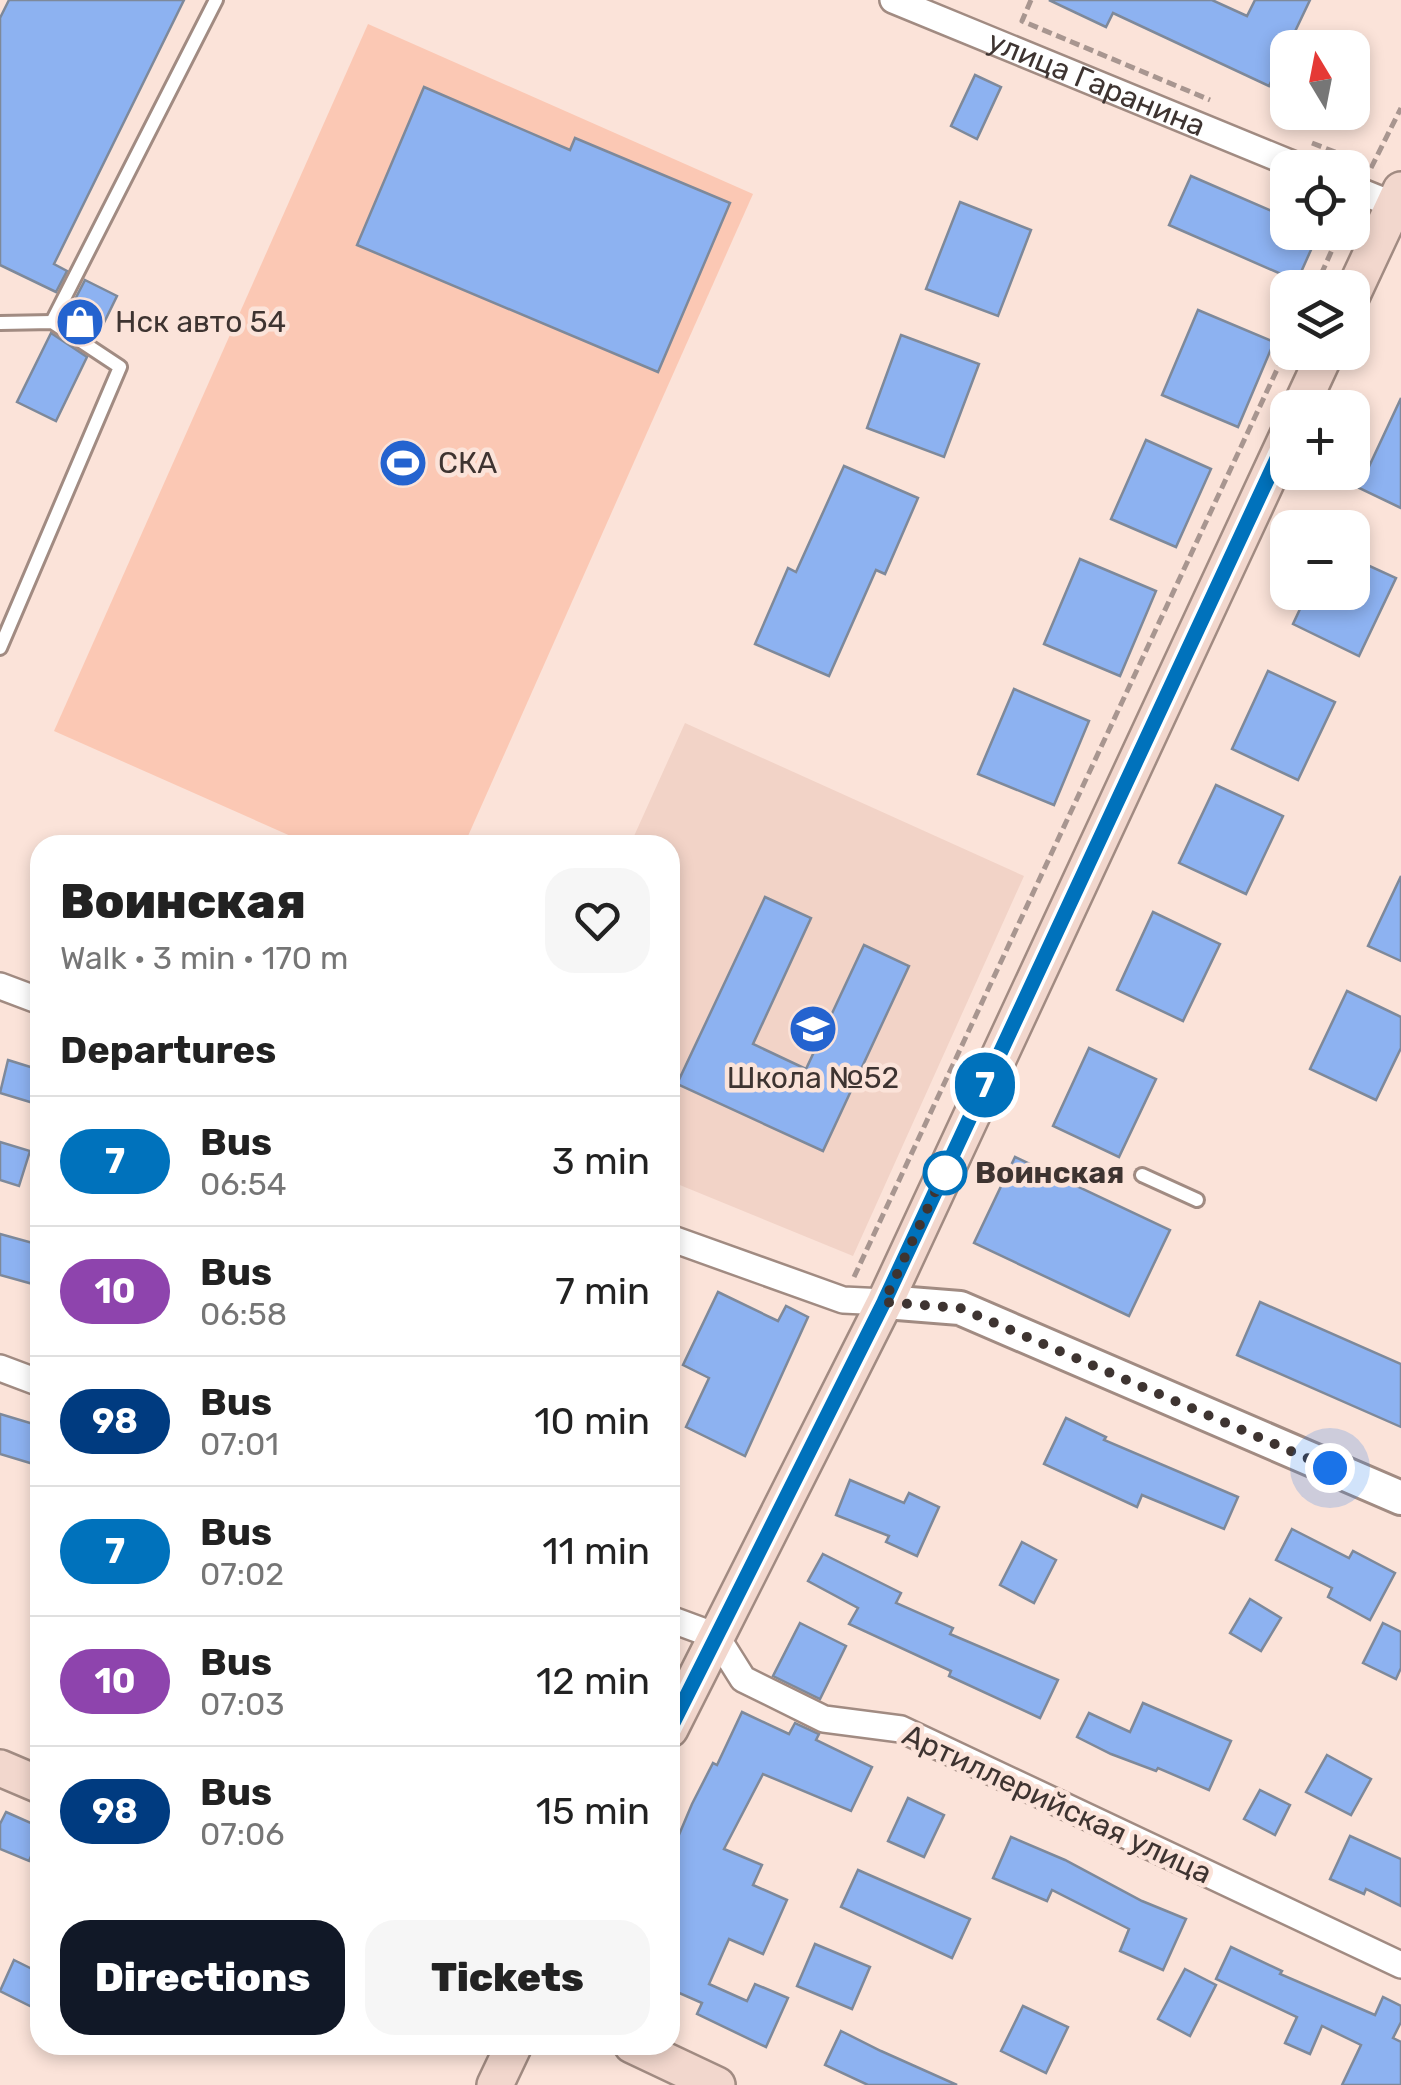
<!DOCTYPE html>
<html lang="en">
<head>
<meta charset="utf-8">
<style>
  :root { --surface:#fff; --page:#f6f6f6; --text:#222; --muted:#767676; --line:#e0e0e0; --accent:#111827 }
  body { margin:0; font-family:Rubik,sans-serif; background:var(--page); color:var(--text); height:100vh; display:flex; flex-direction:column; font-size:38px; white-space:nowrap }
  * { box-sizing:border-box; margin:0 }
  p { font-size:32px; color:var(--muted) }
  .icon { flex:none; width:55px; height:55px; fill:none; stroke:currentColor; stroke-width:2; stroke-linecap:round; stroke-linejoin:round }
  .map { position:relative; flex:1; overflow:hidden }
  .panel { position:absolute; left:30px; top:835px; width:650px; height:1220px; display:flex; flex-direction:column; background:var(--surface); border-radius:30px; box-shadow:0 5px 15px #0003 }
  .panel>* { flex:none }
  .badge { padding:0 20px; border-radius:32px; font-size:35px; line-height:65px }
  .needle { width:65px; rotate:350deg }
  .buttons { position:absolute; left:1270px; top:30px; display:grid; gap:20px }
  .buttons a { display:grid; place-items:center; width:100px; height:100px; border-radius:20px; background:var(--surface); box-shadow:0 5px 15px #0003; font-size:50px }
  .you { position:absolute; width:50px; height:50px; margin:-25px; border:8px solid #fff; border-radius:50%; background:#1a73e8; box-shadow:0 0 0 15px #1a73e833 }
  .map>.badge { position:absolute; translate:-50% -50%; box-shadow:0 0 0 5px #fff }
  h2 { padding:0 30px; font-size:38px; line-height:90px }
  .round { display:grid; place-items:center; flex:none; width:105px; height:105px; border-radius:30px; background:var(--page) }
  .summary { display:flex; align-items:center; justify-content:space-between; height:170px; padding:0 30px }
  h1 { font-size:48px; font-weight:800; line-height:75px }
  .primary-button { display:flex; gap:20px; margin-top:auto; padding:20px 30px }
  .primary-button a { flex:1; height:115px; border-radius:30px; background:var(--accent); color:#fff; font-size:40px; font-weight:800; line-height:115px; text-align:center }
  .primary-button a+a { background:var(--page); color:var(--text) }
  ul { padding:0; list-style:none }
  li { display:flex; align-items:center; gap:30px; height:130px; padding:0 30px; border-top:2px solid var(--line) }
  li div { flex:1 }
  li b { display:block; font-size:38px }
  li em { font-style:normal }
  li .badge { min-width:110px; font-weight:700; text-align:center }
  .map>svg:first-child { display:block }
</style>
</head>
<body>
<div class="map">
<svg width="1401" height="2085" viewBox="0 0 1401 2085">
  <rect width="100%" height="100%" fill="#fbe3d9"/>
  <path fill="#f2d3c7" d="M 685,723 L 1024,876 L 853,1256 L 670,1181 L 670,845 L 630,845 Z"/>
  <path fill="#fbc8b4" d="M 368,24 L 753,194 L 464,845 L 311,845 L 54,731 Z"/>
  <g fill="#8db2f1" stroke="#7e899a" stroke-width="2.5">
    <path d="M 9,0 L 184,0 L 54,264 L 67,271 L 56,292 L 0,265 L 0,18 Z"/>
    <path d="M 1049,0 L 1212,0 L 1247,16 L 1255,0 L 1310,0 L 1269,86 L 1113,13 L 1106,27 Z"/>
    <path d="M 975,75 L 1001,87 L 977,139 L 951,126 Z"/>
    <path d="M 424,87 L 570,150 L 575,138 L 730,203 L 658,372 L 357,245 Z"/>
    <path d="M 1191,176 L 1288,218 L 1288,232 L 1319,232 L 1297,281 L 1169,225 Z"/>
    <path d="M 960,202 L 1031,230 L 998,316 L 926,289 Z"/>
    <path d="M 85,280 L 117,296 L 96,339 L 65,319 Z"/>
    <path d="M 1198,310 L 1274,342 L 1238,427 L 1162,395 Z"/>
    <path d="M 51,333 L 87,357 L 56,421 L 17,402 Z"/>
    <path d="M 901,335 L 979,364 L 944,457 L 867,428 Z"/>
    <path d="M 1401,398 L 1401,508 L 1359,488 Z"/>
    <path d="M 1146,440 L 1211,469 L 1176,547 L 1111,519 Z"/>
    <path d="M 844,466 L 918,498 L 885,574 L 876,570 L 829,676 L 755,644 L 788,568 L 796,572 Z"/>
    <path d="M 1352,558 L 1396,578 L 1359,656 L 1293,624 L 1308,592 L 1352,592 Z"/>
    <path d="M 1080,559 L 1156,591 L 1120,676 L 1044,644 Z"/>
    <path d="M 1268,671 L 1335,702 L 1298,780 L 1232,749 Z"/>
    <path d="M 1014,689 L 1089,721 L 1054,805 L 978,774 Z"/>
    <path d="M 1216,785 L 1283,816 L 1246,894 L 1179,863 Z"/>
    <path d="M 1401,876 L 1401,961 L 1368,946 Z"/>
    <path d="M 765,897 L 811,918 L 753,1044 L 806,1069 L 864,945 L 909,966 L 823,1151 L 677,1084 Z"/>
    <path d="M 1153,912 L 1220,944 L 1183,1021 L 1117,990 Z"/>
    <path d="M 1347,991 L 1401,1017 L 1401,1048 L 1376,1100 L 1310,1069 Z"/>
    <path d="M 1089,1048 L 1156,1079 L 1119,1157 L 1053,1126 Z"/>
    <path d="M 8,1060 L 40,1070 L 40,1105 L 0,1093 Z"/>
    <path d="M 0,1142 L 30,1151 L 19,1186 L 0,1180 Z"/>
    <path d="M 1015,1157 L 1170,1230 L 1129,1316 L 974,1243 Z"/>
    <path d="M 0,1234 L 40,1245 L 40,1286 L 0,1275 Z"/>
    <path d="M 718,1292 L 778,1321 L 786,1306 L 808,1317 L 745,1456 L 686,1427 L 709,1378 L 683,1365 Z"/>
    <path d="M 1260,1302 L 1401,1364 L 1401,1427 L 1237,1355 Z"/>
    <path d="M 0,1414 L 40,1426 L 40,1466 L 0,1454 Z"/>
    <path d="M 1066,1418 L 1106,1437 L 1104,1440 L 1238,1497 L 1224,1529 L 1142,1495 L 1137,1507 L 1044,1464 Z"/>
    <path d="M 850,1480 L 904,1503 L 909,1493 L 939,1507 L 917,1556 L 886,1542 L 889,1536 L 836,1515 Z"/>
    <path d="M 1292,1529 L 1349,1558 L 1353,1551 L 1395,1573 L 1370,1620 L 1328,1597 L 1332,1588 L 1276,1560 Z"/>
    <path d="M 1022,1542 L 1056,1560 L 1034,1603 L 1000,1585 Z"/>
    <path d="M 823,1554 L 901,1593 L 896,1603 L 953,1628 L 950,1634 L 1058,1680 L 1040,1718 L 949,1676 L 951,1671 L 849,1624 L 858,1608 L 808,1581 Z"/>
    <path d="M 1250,1599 L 1281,1618 L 1261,1651 L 1230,1633 Z"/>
    <path d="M 800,1623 L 846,1646 L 820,1699 L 773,1676 Z"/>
    <path d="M 1383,1623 L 1401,1632 L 1401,1668 L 1396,1679 L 1363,1663 Z"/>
    <path d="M 1143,1703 L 1231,1741 L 1209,1790 L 1158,1768 L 1156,1771 L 1111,1754 L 1077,1737 L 1089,1713 L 1130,1732 Z"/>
    <path d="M 742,1712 L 789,1734 L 795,1723 L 819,1734 L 816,1740 L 872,1767 L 851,1811 L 763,1774 L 724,1849 L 762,1865 L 753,1885 L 787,1900 L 763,1954 L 729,1939 L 709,1984 L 747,2001 L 755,1984 L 788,1998 L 766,2047 L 697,2014 L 702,2003 L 670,1989 L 670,1856 L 692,1804 L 713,1763 L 717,1765 Z"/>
    <path d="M 1327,1755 L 1371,1779 L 1351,1815 L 1306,1792 Z"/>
    <path d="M 1260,1790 L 1290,1805 L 1275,1835 L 1244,1819 Z"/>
    <path d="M 908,1798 L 944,1815 L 924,1857 L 888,1841 Z"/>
    <path d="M 6,1812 L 40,1827 L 40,1836 L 29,1861 L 0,1849 L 0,1824 Z"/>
    <path d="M 1350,1836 L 1401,1859 L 1401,1906 L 1366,1889 L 1364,1894 L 1330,1879 Z"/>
    <path d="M 1011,1837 L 1065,1860 L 1142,1901 L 1186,1919 L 1163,1970 L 1120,1951 L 1129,1929 L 1052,1890 L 1047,1901 L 993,1878 Z"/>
    <path d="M 858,1870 L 970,1919 L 952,1958 L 841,1907 Z"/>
    <path d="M 815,1944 L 870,1967 L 852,2009 L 797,1986 Z"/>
    <path d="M 1231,1947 L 1282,1971 L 1280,1974 L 1375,2015 L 1383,1997 L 1401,2006 L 1401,2022 L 1393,2038 L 1401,2042 L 1401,2085 L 1342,2085 L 1361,2045 L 1322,2026 L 1310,2054 L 1285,2043 L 1297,2017 L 1216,1979 Z"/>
    <path d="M 14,1960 L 40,1973 L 40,2011 L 0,1991 Z"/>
    <path d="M 1185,1969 L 1216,1985 L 1190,2036 L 1158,2019 Z"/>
    <path d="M 1023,2006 L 1068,2027 L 1046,2073 L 1001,2051 Z"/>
    <path d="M 841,2031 L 881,2051 L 957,2085 L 868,2085 L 825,2065 Z"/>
  </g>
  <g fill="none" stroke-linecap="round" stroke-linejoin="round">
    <g stroke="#a18b82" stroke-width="18">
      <g id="service">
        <path d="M 52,322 L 216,0"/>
        <path d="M 0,323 L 52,322 L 120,367 L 0,648"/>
        <path d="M 1142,1175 L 1197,1200"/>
      </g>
    </g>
    <g stroke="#a18b82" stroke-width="30">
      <g id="minor">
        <path id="s1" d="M 893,0 L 1302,168"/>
        <path d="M 1352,188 L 1394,205"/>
        <path d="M 0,986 L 40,1001"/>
        <path d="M 670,1238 L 843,1300 L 885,1302"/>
        <path d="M 0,1368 L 40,1383"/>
        <path d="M 670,1619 L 716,1636 L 743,1679 L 824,1719 L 901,1729 L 1401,1965"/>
      </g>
    </g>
    <g stroke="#a18b82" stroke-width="38">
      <path id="tertiary" d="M 885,1302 L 960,1308 L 1401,1498"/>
    </g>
    <g stroke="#a18b82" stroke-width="40">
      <g id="secondary">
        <path d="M 1352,295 L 1401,190"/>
        <path d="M 1300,408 L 1326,352"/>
        <path d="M 670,1729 L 885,1302 L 1288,435"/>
        <path d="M 0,1768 L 40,1785"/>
        <path d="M 632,2045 L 717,2085"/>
        <path d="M 495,2085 L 514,2045"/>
      </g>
    </g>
    <g stroke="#a89690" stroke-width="5" stroke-dasharray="10 5" stroke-linecap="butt">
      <path d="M 1031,0 L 1022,21 L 1210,100"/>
      <path d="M 1312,143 L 1358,161"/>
      <path d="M 1371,168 L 1401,108"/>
      <path d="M 1315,288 L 1340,232"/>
      <path d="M 854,1277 L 1288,346"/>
    </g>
    <use href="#service" stroke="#fff" stroke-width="12"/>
    <use href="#minor" stroke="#fff" stroke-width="25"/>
    <use href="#tertiary" stroke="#fff" stroke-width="32"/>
    <use href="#secondary" stroke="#f2d7cd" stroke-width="35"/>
  </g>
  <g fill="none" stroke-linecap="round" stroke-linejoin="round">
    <g stroke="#fff" stroke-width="22">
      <path id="line" d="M 670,1729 L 884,1302 L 1288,435"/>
    </g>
    <use href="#line" stroke="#0072bc" stroke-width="15"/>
    <path stroke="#3e3431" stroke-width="10" stroke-dasharray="0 18" d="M 945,1173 L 951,1158 L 884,1302 L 960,1308 L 1330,1468"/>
  </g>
  <defs>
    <g id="shop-disc" transform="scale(2.5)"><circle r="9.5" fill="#2463cf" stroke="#fbe3d9"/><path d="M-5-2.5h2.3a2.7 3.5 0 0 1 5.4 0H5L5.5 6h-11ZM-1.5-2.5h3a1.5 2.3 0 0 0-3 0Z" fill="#fff"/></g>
    <g id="stadium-disc" transform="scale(2.5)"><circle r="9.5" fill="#2463cf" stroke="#fbe3d9"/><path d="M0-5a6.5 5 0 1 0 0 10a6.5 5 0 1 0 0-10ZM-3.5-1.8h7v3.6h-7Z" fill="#fff"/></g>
    <g id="school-disc" transform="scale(2.5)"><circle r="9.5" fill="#2463cf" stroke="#fbe3d9"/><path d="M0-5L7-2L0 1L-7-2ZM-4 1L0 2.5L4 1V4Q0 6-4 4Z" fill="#fff"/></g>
  </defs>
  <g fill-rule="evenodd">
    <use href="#shop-disc" x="80" y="322"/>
    <use href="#stadium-disc" x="403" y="463"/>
    <use href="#school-disc" x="813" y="1029"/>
  </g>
  <circle fill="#fff" stroke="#0072bc" stroke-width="5" cx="945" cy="1173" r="20"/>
  <g text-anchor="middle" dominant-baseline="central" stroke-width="9" stroke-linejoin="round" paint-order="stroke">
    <g font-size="30" fill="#3e3431" stroke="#fbe3d9">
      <text stroke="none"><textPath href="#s1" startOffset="220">улица Гаранина</textPath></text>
      <text transform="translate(1057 1804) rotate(25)">Артиллерийская улица</text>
    </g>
    <g font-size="30" fill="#3e3431" stroke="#fbe3d9" text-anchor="start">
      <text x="115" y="322">Нск авто 54</text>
      <text x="438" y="463">СКА</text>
      <text x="813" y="1078" text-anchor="middle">Школа №52</text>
    </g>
    <g font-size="30" font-weight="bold" fill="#3e3431" stroke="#fbe3d9" text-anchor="start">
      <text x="975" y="1173">Воинская</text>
    </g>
  </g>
</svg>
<div class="buttons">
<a><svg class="needle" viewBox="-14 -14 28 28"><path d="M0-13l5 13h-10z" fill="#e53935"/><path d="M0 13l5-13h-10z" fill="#767676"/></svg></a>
<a><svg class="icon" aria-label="locate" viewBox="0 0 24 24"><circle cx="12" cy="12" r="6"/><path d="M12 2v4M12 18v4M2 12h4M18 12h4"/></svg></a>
<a><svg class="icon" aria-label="layers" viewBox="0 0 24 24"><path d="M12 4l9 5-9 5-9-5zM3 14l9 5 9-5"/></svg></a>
<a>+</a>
<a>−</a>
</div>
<div class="you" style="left:1330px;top:1468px"></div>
<b class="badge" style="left:985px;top:1085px;background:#0072bc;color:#fff">7</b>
<section class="panel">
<div class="summary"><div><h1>Воинская</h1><p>Walk · 3 min · 170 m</p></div><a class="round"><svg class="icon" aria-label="heart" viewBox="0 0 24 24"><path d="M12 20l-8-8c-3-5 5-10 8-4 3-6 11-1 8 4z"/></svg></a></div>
<h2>Departures</h2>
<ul>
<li><span class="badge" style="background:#0072bc;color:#fff">7</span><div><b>Bus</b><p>06:54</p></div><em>3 min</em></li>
<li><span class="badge" style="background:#8e44ad;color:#fff">10</span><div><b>Bus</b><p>06:58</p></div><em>7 min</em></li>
<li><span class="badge" style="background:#003b80;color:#fff">98</span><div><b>Bus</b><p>07:01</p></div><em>10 min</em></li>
<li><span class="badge" style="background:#0072bc;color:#fff">7</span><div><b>Bus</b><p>07:02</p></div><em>11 min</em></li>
<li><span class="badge" style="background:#8e44ad;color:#fff">10</span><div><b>Bus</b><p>07:03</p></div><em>12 min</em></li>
<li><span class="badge" style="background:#003b80;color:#fff">98</span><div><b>Bus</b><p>07:06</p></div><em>15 min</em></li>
</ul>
<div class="primary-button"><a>Directions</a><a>Tickets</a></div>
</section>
</div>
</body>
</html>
